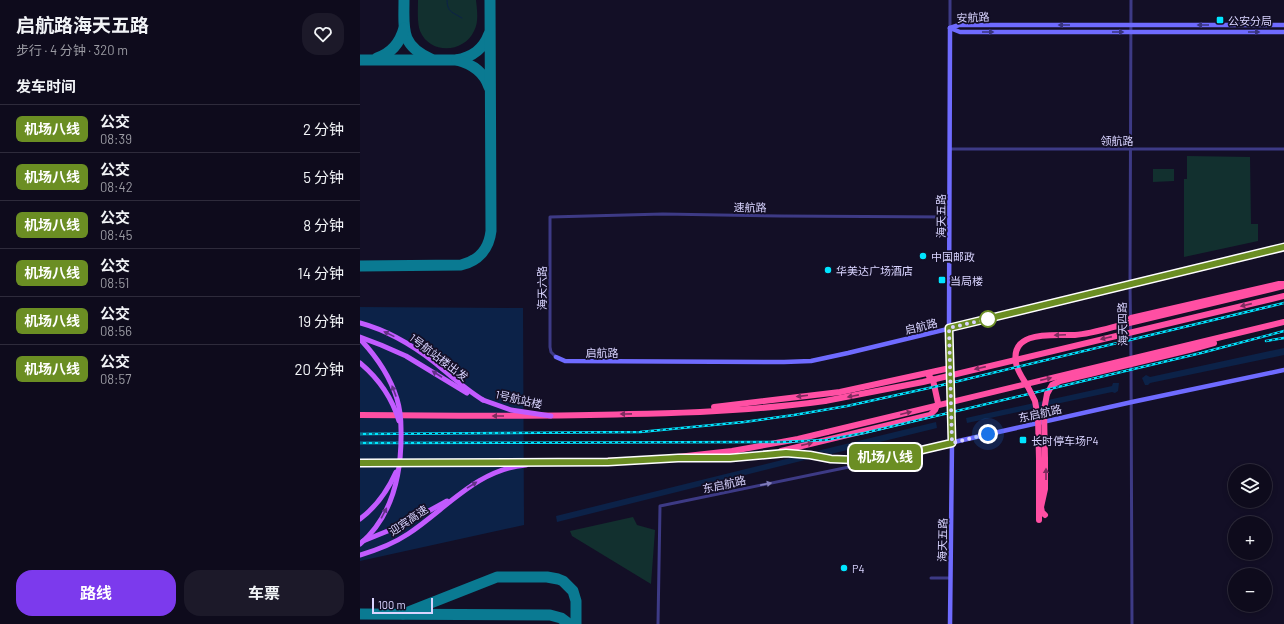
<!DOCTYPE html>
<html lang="zh">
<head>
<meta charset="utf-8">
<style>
  :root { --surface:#0e0b1c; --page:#1c1929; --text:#f1f3f6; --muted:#9b9ba3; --line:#2e2b3b; --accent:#7c3aed }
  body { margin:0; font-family:Barlow,"Noto Sans SC",sans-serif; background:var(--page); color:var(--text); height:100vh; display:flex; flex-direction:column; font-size:15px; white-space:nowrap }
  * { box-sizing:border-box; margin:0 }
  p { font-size:13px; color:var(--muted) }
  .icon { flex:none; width:22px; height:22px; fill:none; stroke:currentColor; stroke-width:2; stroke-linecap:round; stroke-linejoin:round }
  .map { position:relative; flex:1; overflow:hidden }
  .sheet { display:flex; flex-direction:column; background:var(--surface); width:360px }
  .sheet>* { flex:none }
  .badge { padding:0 8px; border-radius:6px; font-size:14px; line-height:26px }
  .tools { position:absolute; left:868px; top:464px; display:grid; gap:8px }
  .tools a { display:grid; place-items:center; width:44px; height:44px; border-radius:50%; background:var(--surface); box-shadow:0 2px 6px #0003,0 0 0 1px var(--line); font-size:20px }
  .scale { position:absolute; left:12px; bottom:10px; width:61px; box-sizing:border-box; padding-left:4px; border:2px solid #d9d4ff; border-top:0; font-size:11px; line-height:14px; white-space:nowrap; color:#d9d4ff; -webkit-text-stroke:3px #130f26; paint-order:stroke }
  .you { position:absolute; width:20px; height:20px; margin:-10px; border:3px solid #fff; border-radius:50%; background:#1a73e8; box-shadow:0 0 0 6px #1a73e833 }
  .map>.badge { position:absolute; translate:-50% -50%; box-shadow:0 0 0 2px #fff }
  h2 { padding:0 16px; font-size:15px; line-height:36px }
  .round { display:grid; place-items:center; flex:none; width:42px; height:42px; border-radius:16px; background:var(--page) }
  .summary { display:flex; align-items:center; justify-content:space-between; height:68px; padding:0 16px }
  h1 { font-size:19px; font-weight:700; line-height:30px }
  .button { display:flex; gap:8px; margin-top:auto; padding:8px 16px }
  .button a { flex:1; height:46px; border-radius:16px; background:var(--accent); color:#fff; font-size:16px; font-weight:700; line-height:46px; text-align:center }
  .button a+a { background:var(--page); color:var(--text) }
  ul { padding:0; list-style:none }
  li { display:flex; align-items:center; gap:12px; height:48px; padding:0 16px; border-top:1px solid var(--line) }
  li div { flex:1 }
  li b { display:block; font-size:15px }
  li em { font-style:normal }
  li .badge { min-width:44px; font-weight:700; text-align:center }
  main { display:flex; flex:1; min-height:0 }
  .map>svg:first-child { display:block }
</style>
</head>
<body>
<main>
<section class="sheet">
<div class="summary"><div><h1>启航路海天五路</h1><p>步行 · 4 分钟 · 320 m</p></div><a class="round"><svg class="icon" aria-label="heart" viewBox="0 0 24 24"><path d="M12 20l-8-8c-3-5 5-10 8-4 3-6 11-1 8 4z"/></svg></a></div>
<h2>发车时间</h2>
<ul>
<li><span class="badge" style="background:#6b8e23;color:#fff">机场八线</span><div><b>公交</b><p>08:39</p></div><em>2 分钟</em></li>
<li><span class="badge" style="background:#6b8e23;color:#fff">机场八线</span><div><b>公交</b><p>08:42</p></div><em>5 分钟</em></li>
<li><span class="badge" style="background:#6b8e23;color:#fff">机场八线</span><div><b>公交</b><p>08:45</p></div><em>8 分钟</em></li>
<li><span class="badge" style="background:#6b8e23;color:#fff">机场八线</span><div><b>公交</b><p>08:51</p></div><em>14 分钟</em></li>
<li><span class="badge" style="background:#6b8e23;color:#fff">机场八线</span><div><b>公交</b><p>08:56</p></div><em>19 分钟</em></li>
<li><span class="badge" style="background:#6b8e23;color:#fff">机场八线</span><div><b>公交</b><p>08:57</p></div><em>20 分钟</em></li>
</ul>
<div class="button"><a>路线</a><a>车票</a></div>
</section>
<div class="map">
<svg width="924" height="624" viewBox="0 0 924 624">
  <rect width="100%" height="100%" fill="#130f26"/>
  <g fill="#12302f">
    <path d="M 58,0 L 116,0 C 117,10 119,22 114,31 C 104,53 70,55 60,31 C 57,22 58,10 58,0 Z"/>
    <path d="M 827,156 L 890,157 L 891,224 L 898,224 L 898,241 L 824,257 L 824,179 L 827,179 Z"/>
    <path d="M 793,169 L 814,169 L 814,181 L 793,182 Z"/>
    <path d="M 273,517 L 277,525 L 295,530 L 291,584 L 212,536 L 210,531 Z"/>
  </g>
  <g fill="#0c2248">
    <path d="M 0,307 L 163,308 L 164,525 L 0,561 Z"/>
    <path d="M 924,348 L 924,355 L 790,383 L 788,385 L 785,385 L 782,378 L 786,375 L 790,377 Z"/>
    <path d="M 753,383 L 759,383 L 758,391 L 755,393 L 752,392 L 607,423 L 606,418 L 752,386 Z"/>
    <path d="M 576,422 L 577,428 L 471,454 L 457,451 Z"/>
    <path d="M 438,456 L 449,459 L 197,522 L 196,516 Z"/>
  </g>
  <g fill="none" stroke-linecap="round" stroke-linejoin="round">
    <path stroke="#0c2248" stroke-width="1" d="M 87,0 C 87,12 92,12 102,18"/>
    <g stroke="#0a7a92" stroke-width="11">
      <path d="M 44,0 C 44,29 40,45 71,59"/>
      <path d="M 17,58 C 32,53 40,43 44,28"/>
      <path d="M 0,60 L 96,60 C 112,57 123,50 129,34"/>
      <path d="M 97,60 C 112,64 124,72 129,87"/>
      <path d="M 0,266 L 101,265 C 118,261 129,249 131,231 L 130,0"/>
      <path d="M 0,614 L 190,615 L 201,618 L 209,624"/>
      <path d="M 43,614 L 137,577 L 187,577 L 198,579 L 203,581 L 213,591 L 216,601 L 216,624"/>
    </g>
    <g stroke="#3d3a85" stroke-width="3">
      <path d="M 590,0 L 590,28"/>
      <path d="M 771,0 L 770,285 L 771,358"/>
      <path d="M 590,149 L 924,149"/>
      <path d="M 196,357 L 191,352 L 190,347 L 190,217 L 303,214 L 420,216 L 589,217"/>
      <path d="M 771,364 L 772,624"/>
      <path d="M 571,578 L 590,578"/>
      <path d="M 298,624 L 300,506 L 489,467 L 517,460"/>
    </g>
    <g stroke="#6f6bff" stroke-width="4.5">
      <path d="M 590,28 L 600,32 L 924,32"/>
      <path d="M 590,28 L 599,25 L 924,25"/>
      <path d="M 196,357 L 205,361 L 424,362 L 451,361 L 488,353 L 924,248"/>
      <path d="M 536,455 L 772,402 L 924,370"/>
      <path d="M 590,624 L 592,443 L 589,328 L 590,28"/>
    </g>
    <g stroke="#c25bff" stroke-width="5">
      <path d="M 0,323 C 26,330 52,345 74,362 C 90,375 105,389 123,400"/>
      <path d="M 0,337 L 21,345 L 46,356 L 107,393"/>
      <path d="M 3,541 L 45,524 L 87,501"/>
      <path d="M 0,555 C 17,550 33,544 48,534 C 86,509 117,469 166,465"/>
    </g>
    <g stroke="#ff4fa3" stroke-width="6">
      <path d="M 771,318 L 919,284 L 924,284"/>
      <path d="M 668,387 C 664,380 657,371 656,363 C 650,329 695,336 715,335 C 731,334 749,328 765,324"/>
      <path d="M 687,394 L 692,385 L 700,381 L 730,374"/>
      <path d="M 354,407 L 480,392 L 590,368"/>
      <path d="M 0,415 C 90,416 180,417 269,414 C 335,413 400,410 465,401"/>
      <path d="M 421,451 L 570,415 L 575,410 L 578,403 L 573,380 L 569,376"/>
      <path d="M 335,459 L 370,458 L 425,453 L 485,460 L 496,460 L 536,455"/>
      <path d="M 679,459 L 679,520"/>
      <path d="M 0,463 L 191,463 L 299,459 L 372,451 L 438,439 L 467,432"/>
      <path d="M 685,515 L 682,512 L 681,507 L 685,489 L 685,459"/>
    </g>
    <g stroke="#00e5ff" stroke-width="2.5">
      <g id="rail">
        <path d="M 906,341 L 924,338"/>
        <path d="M 0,434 L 280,432 L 384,422 L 434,415 L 487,406 L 578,386 L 924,303"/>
        <path d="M 0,443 L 422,442 L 466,440 L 504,433 L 841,353 L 924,331"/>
      </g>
    </g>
    <use href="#rail" stroke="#130f26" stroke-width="1" stroke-dasharray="3" stroke-linecap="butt"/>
    <g stroke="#c25bff" stroke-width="5">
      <path d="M 0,339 C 16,356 30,376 37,399 C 40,409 41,419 41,429 C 42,471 33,516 0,544"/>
      <path d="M 0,363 C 18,378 32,398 39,421"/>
      <path d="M 123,400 L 151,410 L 191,416"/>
      <path d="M 0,519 C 16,507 28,490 36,472"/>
    </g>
    <g stroke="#ff4fa3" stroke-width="6">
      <path d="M 765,324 L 924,286"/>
      <path d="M 730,374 L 829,350 L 854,343"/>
      <path d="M 669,389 L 675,401 L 678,418 L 679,459"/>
      <path d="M 465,401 L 563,382 L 924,296"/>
      <path d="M 467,432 L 924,322"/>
      <path d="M 685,459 L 684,410 L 687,394"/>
    </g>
  </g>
  <defs><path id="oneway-solid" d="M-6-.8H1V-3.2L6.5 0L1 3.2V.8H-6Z"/></defs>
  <g fill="#38347d">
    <use href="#oneway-solid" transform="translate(704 25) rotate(180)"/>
    <use href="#oneway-solid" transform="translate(843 25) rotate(180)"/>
    <use href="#oneway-solid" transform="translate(628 32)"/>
    <use href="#oneway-solid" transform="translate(758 32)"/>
    <use href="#oneway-solid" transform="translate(894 32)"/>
  </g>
  <g fill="#7d2c5e">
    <use href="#oneway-solid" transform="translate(886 305) rotate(167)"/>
    <use href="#oneway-solid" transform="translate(700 335) rotate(178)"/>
    <use href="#oneway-solid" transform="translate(746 338) rotate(167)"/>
    <use href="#oneway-solid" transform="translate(620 368) rotate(167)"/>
    <use href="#oneway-solid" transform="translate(686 379) rotate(-13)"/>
    <use href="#oneway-solid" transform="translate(442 396) rotate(173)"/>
    <use href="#oneway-solid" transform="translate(493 396) rotate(169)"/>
    <use href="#oneway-solid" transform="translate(546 413) rotate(-14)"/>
    <use href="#oneway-solid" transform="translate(266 414) rotate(179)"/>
    <use href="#oneway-solid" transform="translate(138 416) rotate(-180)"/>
    <use href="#oneway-solid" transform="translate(447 444) rotate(-13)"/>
    <use href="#oneway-solid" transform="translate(686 474) rotate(-90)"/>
  </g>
  <g fill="#623188">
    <use href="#oneway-solid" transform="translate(29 334) rotate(-154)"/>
    <use href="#oneway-solid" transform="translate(77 374) rotate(-147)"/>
    <use href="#oneway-solid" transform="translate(34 391) rotate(-111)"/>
    <use href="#oneway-solid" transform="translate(112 485) rotate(-32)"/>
    <use href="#oneway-solid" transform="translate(24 513) rotate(-62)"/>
  </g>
  <use fill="#837fbc" href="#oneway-solid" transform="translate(406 484) rotate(-12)"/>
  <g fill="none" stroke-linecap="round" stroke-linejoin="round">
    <g stroke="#fff" stroke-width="9">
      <path id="line" d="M 0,463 L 248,462 L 318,458 L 370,458 L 426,453 L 450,455 L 471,459 L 496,460 L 536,456 L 592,443 L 589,328 L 924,247"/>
    </g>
    <use href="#line" stroke="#6b8e23" stroke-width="6"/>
    <path stroke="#d9d4ff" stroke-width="4" stroke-dasharray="0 7.2" d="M 628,319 L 589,328 L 592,443 L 628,434"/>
  </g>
  <g fill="#00e5ff" stroke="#130f26" stroke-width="1.5">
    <rect x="856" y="16" width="8" height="8" rx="2"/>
    <circle cx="563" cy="256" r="4"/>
    <circle cx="468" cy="270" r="4"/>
    <rect x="578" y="276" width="8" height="8" rx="2"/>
    <rect x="659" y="436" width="8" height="8" rx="2"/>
    <circle cx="484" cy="568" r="4"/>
  </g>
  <circle fill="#fff" stroke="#6b8e23" stroke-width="2" cx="628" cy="319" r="8"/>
  <g text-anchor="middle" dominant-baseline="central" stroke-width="3.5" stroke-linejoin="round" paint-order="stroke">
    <g font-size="11" fill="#d9d4ff" stroke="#130f26">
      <text transform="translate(613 17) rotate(-3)">安航路</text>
      <text x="757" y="140">领航路</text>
      <text transform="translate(390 207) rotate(1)">速航路</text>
      <text transform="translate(580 216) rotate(-90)">海天五路</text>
      <text transform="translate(181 288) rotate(-90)">海天六路</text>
      <text transform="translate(762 324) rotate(-91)">海天四路</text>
      <text transform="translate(561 326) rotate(-14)">启航路</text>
      <text x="242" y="352">启航路</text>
      <text transform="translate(79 357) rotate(37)">1号航站楼出发</text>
      <text transform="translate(159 399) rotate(13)">1号航站楼</text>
      <text transform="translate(680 413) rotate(-13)">东启航路</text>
      <text transform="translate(364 484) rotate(-12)">东启航路</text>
      <text transform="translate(48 520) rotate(-34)">迎宾高速</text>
      <text transform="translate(582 540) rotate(-89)">海天五路</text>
    </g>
    <g font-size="11" fill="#d9d4ff" stroke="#130f26" text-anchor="start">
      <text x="868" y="20">公安分局</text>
      <text x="571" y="256">中国邮政</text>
      <text x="476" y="270">华美达广场酒店</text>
      <text x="590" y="280">当局楼</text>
      <text x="671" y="440">长时停车场P4</text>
      <text x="492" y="568">P4</text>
    </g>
  </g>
</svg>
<div class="tools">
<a><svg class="icon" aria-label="layers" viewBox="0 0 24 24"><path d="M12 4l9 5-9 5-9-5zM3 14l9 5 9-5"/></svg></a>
<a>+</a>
<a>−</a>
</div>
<div class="scale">100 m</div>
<div class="you" style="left:628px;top:434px"></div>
<b class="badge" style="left:525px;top:457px;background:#6b8e23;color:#fff">机场八线</b>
</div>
</main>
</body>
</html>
